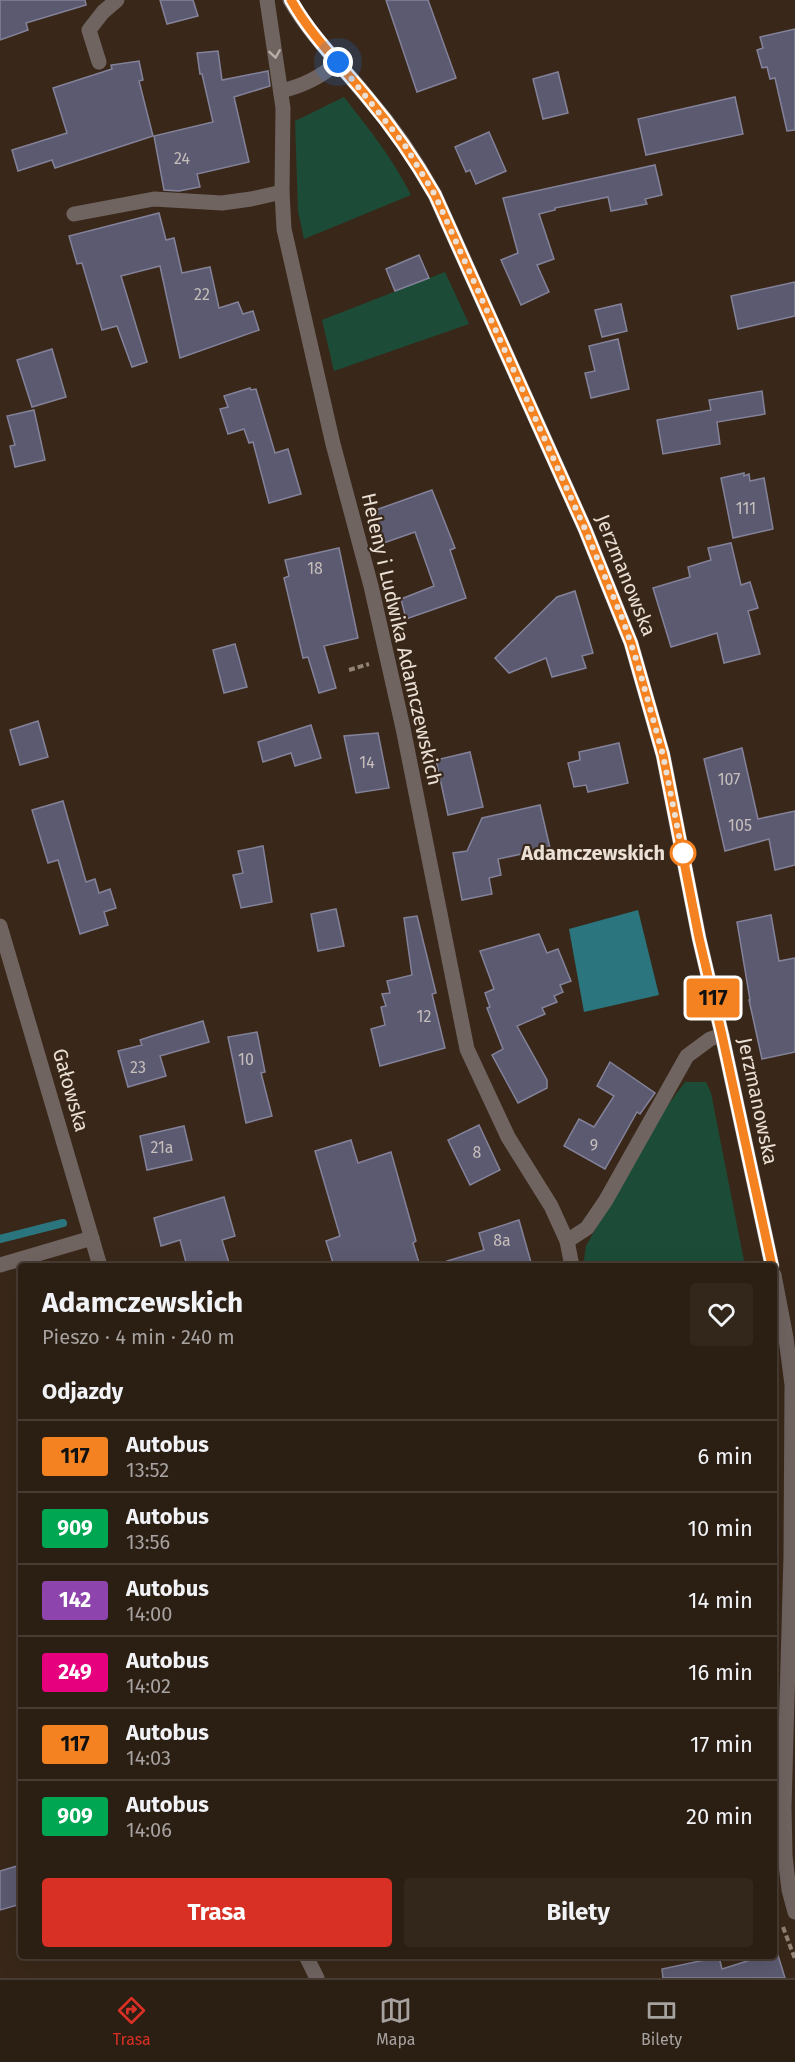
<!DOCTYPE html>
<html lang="pl">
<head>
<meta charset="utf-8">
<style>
  :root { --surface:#2b1e13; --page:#33271c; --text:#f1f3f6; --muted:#a6a2a0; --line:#473c33; --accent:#d93025 }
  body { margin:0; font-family:"Fira Sans",sans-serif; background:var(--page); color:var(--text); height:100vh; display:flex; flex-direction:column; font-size:22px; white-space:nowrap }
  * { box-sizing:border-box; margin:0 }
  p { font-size:20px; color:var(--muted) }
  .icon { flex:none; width:33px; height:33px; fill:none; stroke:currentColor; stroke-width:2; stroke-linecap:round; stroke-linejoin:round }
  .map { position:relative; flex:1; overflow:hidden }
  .details { position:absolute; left:18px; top:1263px; width:759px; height:696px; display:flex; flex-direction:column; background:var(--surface); border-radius:6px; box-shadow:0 6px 24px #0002,0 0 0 2px var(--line) }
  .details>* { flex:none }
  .badge { padding:0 12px; border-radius:4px; font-size:21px; line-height:39px }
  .you { position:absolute; width:30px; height:30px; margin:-15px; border:4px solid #fff; border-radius:50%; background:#1a73e8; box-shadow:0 0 0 9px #1a73e833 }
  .map>.badge { position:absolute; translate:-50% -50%; box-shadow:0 0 0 3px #fff }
  h2 { padding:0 24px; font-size:22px; line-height:54px }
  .round { display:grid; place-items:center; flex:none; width:63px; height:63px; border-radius:6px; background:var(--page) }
  .summary { display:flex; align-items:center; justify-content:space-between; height:102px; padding:0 24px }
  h1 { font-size:28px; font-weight:700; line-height:45px }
  .action { display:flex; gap:12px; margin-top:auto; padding:12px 24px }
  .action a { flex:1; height:69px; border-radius:6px; background:var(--accent); color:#fff; font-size:24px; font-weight:700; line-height:69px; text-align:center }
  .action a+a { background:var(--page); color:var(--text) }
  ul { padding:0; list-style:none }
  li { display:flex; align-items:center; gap:18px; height:72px; padding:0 24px; border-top:2px solid var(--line) }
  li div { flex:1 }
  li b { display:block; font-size:22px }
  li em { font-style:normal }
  li .badge { min-width:66px; font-weight:700; text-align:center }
  .dock { display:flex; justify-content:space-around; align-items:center; height:84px; border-top:2px solid var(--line); background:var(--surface); font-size:16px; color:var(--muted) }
  .dock a { display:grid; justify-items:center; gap:3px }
  .dock .selected { color:var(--accent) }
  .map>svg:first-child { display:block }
</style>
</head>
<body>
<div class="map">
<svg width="795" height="1978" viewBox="0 0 795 1978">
  <rect width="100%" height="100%" fill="#392819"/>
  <g fill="#1c4c37">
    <path d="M 344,97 C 369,129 393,159 411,195 L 304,239 L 298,211 L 295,121 Z"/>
    <path d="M 445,272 L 469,324 L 334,371 L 322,320 Z"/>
    <path d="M 685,1082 L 706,1082 L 711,1093 L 745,1266 L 583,1266 L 586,1246 L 662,1113 Z"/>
  </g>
  <path fill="#2b767e" d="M 638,910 L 659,995 L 584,1012 L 569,929 Z"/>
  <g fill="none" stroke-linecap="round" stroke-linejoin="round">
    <path stroke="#2b767e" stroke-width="8" d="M 0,1239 L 63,1223"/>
  </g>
  <g fill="#5b5a70" stroke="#83829a" stroke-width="1.5">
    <path d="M 0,0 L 85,0 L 86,5 L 26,23 L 28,30 L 0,40 Z"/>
    <path d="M 160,0 L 193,0 L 198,16 L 167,24 Z"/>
    <path d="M 386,0 L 428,0 L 456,78 L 417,92 Z"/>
    <path d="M 795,29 L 795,130 L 787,131 L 775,78 L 770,79 L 767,67 L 762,68 L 757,50 L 763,48 L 760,37 Z"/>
    <path d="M 218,51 L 222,80 L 268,71 L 270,86 L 234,97 L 249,162 L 197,174 L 200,187 L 179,191 L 164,190 L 154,136 L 213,122 L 202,74 L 200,74 L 197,53 Z"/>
    <path d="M 139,61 L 143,80 L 139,81 L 153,136 L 55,168 L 52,160 L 18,171 L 12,150 L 67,133 L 53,88 L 112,69 L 111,65 Z"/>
    <path d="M 558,72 L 568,113 L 543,119 L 533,79 Z"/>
    <path d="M 735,97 L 743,134 L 646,155 L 638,119 Z"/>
    <path d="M 489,132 L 506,171 L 476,184 L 470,170 L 466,172 L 455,147 Z"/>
    <path d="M 655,165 L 662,195 L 645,199 L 647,204 L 611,211 L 608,197 L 555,208 L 555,210 L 539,214 L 554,259 L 537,265 L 549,292 L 521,305 L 501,260 L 518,253 L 503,198 Z"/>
    <path d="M 159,213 L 166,240 L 174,238 L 182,273 L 210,267 L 219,308 L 238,302 L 243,314 L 253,311 L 259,330 L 180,358 L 160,266 L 121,276 L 147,362 L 132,367 L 117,326 L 102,330 L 82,263 L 77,264 L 69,236 Z"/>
    <path d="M 419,255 L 429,278 L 395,291 L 386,269 Z"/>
    <path d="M 795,282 L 795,316 L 738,329 L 731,296 Z"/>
    <path d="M 621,304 L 627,331 L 602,337 L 595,310 Z"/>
    <path d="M 618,339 L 629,389 L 591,398 L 585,373 L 595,371 L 589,346 Z"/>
    <path d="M 52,349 L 66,397 L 32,407 L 17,360 Z"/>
    <path d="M 250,388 L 251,390 L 256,389 L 275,453 L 288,449 L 301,494 L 269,503 L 253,442 L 249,443 L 244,429 L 228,434 L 220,409 L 228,407 L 224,396 Z"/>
    <path d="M 762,391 L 765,414 L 717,422 L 720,444 L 663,454 L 657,420 L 711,410 L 709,400 Z"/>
    <path d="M 34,410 L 45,460 L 15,467 L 10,446 L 15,445 L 7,416 Z"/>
    <path d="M 744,473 L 744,476 L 749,474 L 750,481 L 764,478 L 773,529 L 733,538 L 721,478 Z"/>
    <path d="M 432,490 L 455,548 L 450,550 L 466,598 L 406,619 L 401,599 L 434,586 L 415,532 L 378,545 L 370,512 Z"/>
    <path d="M 731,543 L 741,585 L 750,582 L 758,608 L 748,611 L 760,654 L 724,663 L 717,633 L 671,647 L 653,588 L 690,577 L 688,567 L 711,560 L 708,548 Z"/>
    <path d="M 339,548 L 358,638 L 324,646 L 336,688 L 319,693 L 308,657 L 303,658 L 284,578 L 289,576 L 285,560 Z"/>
    <path d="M 575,591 L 593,653 L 582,656 L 586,668 L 552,677 L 546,658 L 509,673 L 495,658 L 557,597 Z"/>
    <path d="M 235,644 L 247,687 L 224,693 L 213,650 Z"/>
    <path d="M 38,721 L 48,757 L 20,765 L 10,730 Z"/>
    <path d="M 311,725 L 321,758 L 295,766 L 291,753 L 263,762 L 258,742 Z"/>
    <path d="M 378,733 L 389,788 L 356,793 L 344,736 Z"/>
    <path d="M 619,743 L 628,783 L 588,792 L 586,785 L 574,787 L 568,763 L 580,760 L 579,752 Z"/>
    <path d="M 742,748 L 758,819 L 795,811 L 795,865 L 775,870 L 769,839 L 725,851 L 704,759 Z"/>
    <path d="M 470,752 L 483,807 L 448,815 L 436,760 Z"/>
    <path d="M 63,801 L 86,882 L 95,879 L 99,893 L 110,889 L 116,908 L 104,912 L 108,925 L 80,934 L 58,860 L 48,863 L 32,810 Z"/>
    <path d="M 540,805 L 550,848 L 498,859 L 501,875 L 489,878 L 492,894 L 462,900 L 453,853 L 467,851 L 482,818 Z"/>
    <path d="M 263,846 L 272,902 L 241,908 L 233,875 L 243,873 L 238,851 Z"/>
    <path d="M 336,909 L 344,946 L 318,951 L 311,914 Z"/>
    <path d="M 771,915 L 779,961 L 795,958 L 795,1052 L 762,1059 L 749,1000 L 750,1000 L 737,922 Z"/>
    <path d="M 417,916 L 436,993 L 432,994 L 445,1048 L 380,1066 L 371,1029 L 385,1025 L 381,1007 L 386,1006 L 382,994 L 390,993 L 387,981 L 412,975 L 404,918 Z"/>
    <path d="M 539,934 L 547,953 L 558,949 L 571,981 L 560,985 L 563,992 L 554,996 L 557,1002 L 542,1008 L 545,1014 L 517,1026 L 547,1080 L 547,1088 L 518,1103 L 492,1055 L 503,1049 L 487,1008 L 490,1007 L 485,993 L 494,989 L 480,951 Z"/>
    <path d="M 203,1021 L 209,1042 L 160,1056 L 166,1076 L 128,1087 L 118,1051 L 142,1045 L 140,1040 L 152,1036 Z"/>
    <path d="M 257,1032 L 265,1072 L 261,1073 L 272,1116 L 246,1123 L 228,1037 Z"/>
    <path d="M 610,1062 L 655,1093 L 640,1114 L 637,1112 L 605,1169 L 564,1146 L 579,1119 L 594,1127 L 614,1096 L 597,1086 Z"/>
    <path d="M 479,1125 L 500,1170 L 470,1185 L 448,1140 Z"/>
    <path d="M 184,1126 L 192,1160 L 147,1170 L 140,1136 Z"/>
    <path d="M 351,1140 L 358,1163 L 391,1152 L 416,1241 L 413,1243 L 420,1266 L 334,1266 L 326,1241 L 340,1236 L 315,1151 Z"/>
    <path d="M 224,1197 L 235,1236 L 222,1240 L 230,1266 L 187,1266 L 180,1240 L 161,1246 L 154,1218 Z"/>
    <path d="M 519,1220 L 532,1266 L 448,1266 L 447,1261 L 484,1250 L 479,1233 Z"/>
    <path d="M 17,1866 L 21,1882 L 21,1904 L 0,1910 L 0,1871 Z"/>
    <path d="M 777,1952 L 785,1978 L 663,1978 L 662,1969 L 719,1957 L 722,1969 L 763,1956 L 774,1956 L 774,1953 Z"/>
  </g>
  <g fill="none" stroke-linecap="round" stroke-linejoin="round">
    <g stroke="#918376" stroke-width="4" stroke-dasharray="6 3" stroke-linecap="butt">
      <path d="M 349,670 L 369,664"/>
      <path d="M 783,1927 L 795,1959"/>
    </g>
    <g stroke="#706461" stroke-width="15">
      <path d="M 267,0 L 283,108 L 282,192 L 284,229 L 333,444 L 371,586 L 403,728 L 467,1049 L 508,1137 L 551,1206 L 567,1241 L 572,1266"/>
      <path d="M 290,0 C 311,36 341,65 367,97 C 394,128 415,159 435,195 L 585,529 L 631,643 L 663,755 L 699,938 L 722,1035 L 772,1266"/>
      <path d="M 99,62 L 89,30 L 103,12 L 117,0"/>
      <path d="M 281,91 C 303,86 321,77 338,62"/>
      <path d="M 74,214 L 154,199 L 222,203 L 251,199 L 282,192"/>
      <path d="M 0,926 L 100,1266"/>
      <path d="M 567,1241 L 587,1228 L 606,1200 L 687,1056 L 710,1039 L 722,1035"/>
      <path d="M 0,1265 L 92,1238"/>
      <path d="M 774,1275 L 786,1338 L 792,1385 L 791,1556 L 784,1807 L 785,1856 L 789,1890 L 795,1912"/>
      <path d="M 306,1956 L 317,1978"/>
    </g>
  </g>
  <defs><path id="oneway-chevron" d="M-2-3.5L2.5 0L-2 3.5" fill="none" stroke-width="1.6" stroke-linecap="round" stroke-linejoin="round" transform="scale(1.5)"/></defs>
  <use stroke="#baaea7" href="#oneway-chevron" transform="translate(275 54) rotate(81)"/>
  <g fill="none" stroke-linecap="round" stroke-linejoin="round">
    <g stroke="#fff" stroke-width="14">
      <path id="line" d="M 291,0 C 311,36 341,65 367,97 C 393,128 415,160 435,195 L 585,529 L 631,643 L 663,755 L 699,938 L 722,1035 L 772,1266"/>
    </g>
    <use href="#line" stroke="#f58220" stroke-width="9"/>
    <path stroke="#ebe0d6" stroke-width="6" stroke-dasharray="0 10.8" d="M 338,62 L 404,144 L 435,195 L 585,529 L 623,620 L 638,665 L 663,755 L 683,856 L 683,853"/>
  </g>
  <circle fill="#fff" stroke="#f58220" stroke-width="3" cx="683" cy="853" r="12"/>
  <g text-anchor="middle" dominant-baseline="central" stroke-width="4.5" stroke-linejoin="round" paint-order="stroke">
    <g font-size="16" fill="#c7bebc">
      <text x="182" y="158">24</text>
      <text x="202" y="294">22</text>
      <text x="746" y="508">111</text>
      <text x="315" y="568">18</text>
      <text x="367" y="762">14</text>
      <text x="729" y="779">107</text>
      <text x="740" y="825">105</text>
      <text x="424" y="1016">12</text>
      <text x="246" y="1059">10</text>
      <text x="138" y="1067">23</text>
      <text x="594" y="1145">9</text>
      <text x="162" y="1147">21a</text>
      <text x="477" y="1152">8</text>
      <text x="502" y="1240">8a</text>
    </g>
    <g font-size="20" fill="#ebe0d6" stroke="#392819">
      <text transform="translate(626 575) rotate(68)">Jerzmanowska</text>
      <text transform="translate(402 639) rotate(77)">Heleny i Ludwika Adamczewskich</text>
      <text transform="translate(71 1090) rotate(74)">Gałowska</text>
      <text transform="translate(758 1101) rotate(78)">Jerzmanowska</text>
    </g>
    <g font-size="20" font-weight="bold" fill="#ebe0d6" stroke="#392819" text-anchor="end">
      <text x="665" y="853">Adamczewskich</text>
    </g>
  </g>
</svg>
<div class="you" style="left:338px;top:62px"></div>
<b class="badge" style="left:713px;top:998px;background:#f58220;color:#111">117</b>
<section class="details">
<div class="summary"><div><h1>Adamczewskich</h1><p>Pieszo · 4 min · 240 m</p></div><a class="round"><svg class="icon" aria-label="heart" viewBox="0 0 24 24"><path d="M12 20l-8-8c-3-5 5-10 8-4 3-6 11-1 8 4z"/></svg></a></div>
<h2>Odjazdy</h2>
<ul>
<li><span class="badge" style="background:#f58220;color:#111">117</span><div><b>Autobus</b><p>13:52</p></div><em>6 min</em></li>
<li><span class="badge" style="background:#00a651;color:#fff">909</span><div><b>Autobus</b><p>13:56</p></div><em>10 min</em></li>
<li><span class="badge" style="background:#8e44ad;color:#fff">142</span><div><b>Autobus</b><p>14:00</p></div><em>14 min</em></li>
<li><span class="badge" style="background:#e6007e;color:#fff">249</span><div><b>Autobus</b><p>14:02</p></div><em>16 min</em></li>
<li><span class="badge" style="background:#f58220;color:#111">117</span><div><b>Autobus</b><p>14:03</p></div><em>17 min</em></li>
<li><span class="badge" style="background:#00a651;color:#fff">909</span><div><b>Autobus</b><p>14:06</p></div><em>20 min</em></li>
</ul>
<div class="action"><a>Trasa</a><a>Bilety</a></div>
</section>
</div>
<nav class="dock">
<a class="selected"><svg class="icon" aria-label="directions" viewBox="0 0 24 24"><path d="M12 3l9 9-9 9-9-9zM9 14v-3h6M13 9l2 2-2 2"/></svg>Trasa</a>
<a><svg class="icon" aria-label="map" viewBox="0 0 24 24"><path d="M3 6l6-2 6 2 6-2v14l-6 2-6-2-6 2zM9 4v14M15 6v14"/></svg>Mapa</a>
<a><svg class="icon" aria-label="tickets" viewBox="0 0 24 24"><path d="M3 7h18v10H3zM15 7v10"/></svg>Bilety</a>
</nav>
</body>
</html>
